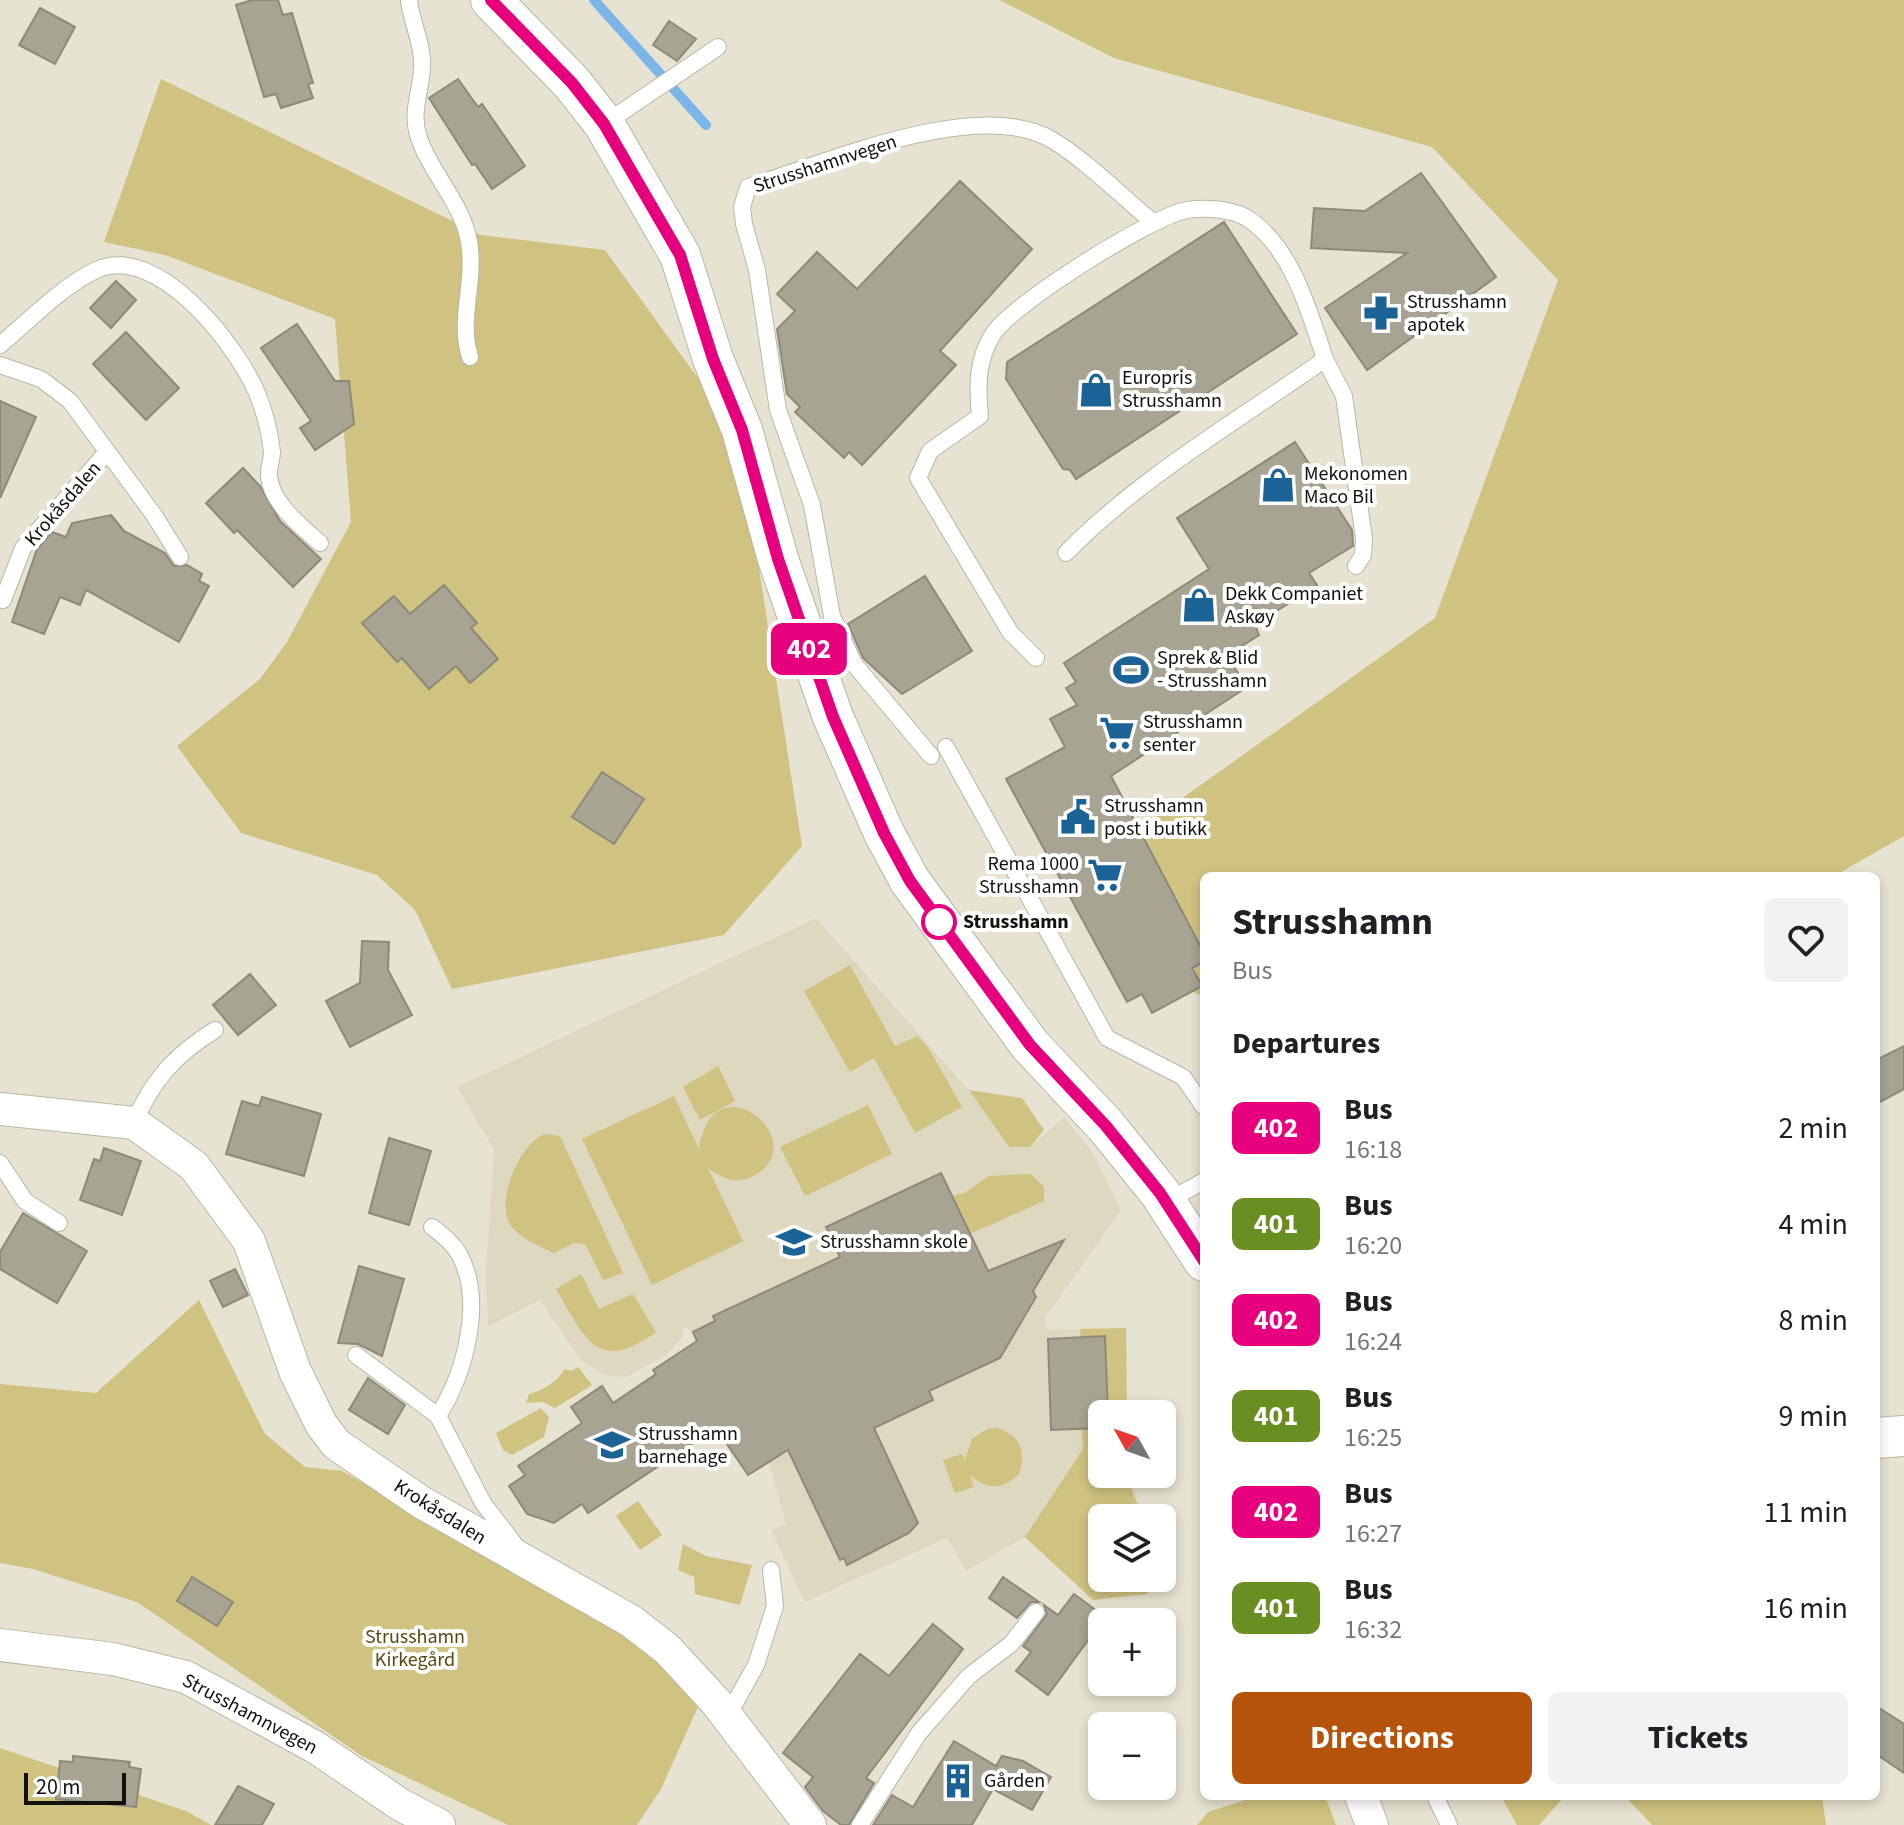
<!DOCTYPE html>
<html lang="en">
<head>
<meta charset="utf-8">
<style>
  :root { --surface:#fff; --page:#f2f2f2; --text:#202124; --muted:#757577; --accent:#b45309 }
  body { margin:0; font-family:"Source Sans 3",sans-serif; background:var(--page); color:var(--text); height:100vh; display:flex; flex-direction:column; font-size:30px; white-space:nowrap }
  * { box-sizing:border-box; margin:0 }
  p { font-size:26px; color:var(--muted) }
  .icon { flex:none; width:44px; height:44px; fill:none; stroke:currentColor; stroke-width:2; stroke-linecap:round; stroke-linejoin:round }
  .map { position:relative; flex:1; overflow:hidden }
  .side { position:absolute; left:1200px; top:872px; width:680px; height:928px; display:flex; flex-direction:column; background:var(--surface); border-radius:12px; box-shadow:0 4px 12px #0003 }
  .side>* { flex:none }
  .badge { padding:0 16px; border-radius:12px; font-size:28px; line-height:52px }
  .needle { width:52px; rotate:310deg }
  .tools { position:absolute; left:1088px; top:1400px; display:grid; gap:16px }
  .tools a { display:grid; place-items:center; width:88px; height:88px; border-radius:12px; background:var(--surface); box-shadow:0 4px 12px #0003; font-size:40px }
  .scale { position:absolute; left:24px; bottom:20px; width:102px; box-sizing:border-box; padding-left:8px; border:4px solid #12110b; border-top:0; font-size:22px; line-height:28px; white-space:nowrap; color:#12110b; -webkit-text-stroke:6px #fff; paint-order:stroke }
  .map>.badge { position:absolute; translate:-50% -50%; box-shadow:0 0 0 4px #fff }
  h2 { padding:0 32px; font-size:30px; line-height:72px }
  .round { display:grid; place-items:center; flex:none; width:84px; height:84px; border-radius:12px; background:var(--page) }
  .summary { display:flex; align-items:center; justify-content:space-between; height:136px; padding:0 32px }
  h1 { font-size:38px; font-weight:700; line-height:60px }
  .cta { display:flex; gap:16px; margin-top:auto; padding:16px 32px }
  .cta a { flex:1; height:92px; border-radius:12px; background:var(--accent); color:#fff; font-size:32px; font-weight:700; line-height:92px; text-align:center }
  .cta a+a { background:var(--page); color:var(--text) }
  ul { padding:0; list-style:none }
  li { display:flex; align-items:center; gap:24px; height:96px; padding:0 32px }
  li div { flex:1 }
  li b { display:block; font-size:30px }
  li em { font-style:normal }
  li .badge { min-width:88px; font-weight:700; text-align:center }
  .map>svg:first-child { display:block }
</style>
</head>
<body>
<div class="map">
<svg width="1904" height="1825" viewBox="0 0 1904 1825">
  <rect width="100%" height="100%" fill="#e7e3d2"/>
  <path fill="#ded8c0" d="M 816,918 L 969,1090 L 1009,1147 L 1030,1147 L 1064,1117 L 1095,1156 L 1121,1210 L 1046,1317 L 1046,1327 L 1050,1330 L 1126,1328 L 1127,1414 L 1102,1414 L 1102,1474 L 1128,1474 L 1143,1518 L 1102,1518 L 1102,1578 L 1093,1600 L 1025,1537 L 966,1571 L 947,1538 L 805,1602 L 771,1530 L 786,1524 L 770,1467 L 729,1407 L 693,1332 L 685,1327 L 682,1338 L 666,1355 L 626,1377 L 605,1375 L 582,1362 L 540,1300 L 488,1327 L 486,1274 L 494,1150 L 457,1087 Z"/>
  <g fill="#d0c280">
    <path d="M 999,0 L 1904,0 L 1904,836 L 1834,876 L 1204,876 L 1204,997 L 1128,960 L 1118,844 L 1435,618 L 1558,280 L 1432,147 L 1114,58 Z"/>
    <path d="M 161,79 L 481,235 L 605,250 L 738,433 L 802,846 L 724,935 L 452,989 L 415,910 L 377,875 L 241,833 L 177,746 L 260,679 L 287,642 L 351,522 L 335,319 L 165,255 L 104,242 Z"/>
    <path d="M 850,965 L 895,1046 L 918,1036 L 929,1049 L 962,1107 L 915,1133 L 874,1058 L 850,1072 L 804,991 Z"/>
    <path d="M 718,1066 L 735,1101 L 700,1120 L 683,1087 Z"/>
    <path d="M 969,1090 L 1022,1098 L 1044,1130 L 1030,1147 L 1009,1147 Z"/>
    <path d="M 674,1096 L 699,1149 C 713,1055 817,1144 753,1176 C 736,1185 721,1178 708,1168 L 743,1241 L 652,1285 L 582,1139 Z"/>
    <path d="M 868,1105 L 892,1154 L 805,1196 L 780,1147 Z"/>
    <path d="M 545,1134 L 560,1136 L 623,1273 L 603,1280 L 585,1244 L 574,1243 L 554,1253 C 538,1245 515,1237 508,1220 C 498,1195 521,1142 545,1134 Z"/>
    <path d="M 1031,1174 L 1044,1187 L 1044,1201 L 970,1234 L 952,1196 L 964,1193 L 989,1176 Z"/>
    <path d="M 581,1274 L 599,1309 L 633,1294 L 656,1332 C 597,1375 585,1338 556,1289 Z"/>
    <path d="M 199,1300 L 265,1434 L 305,1467 L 342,1471 L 640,1640 L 701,1700 L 661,1789 L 637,1825 L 508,1825 L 362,1756 L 137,1602 L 33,1569 L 0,1563 L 0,1384 L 96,1393 Z"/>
    <path d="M 1126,1328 L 1127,1414 L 1108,1414 L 1105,1337 L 1081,1337 L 1080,1329 Z"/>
    <path d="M 578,1367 L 592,1385 L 555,1408 L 543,1402 L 526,1403 L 529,1394 C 545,1390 557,1381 565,1369 L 572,1371 Z"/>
    <path d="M 541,1408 L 549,1417 L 544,1437 L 512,1455 L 503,1450 L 496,1433 Z"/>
    <path d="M 997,1428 C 1020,1435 1027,1452 1019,1474 C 1004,1490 986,1490 970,1475 L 974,1487 L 955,1493 L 943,1460 L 962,1454 L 965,1460 L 972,1439 L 987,1429 Z"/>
    <path d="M 1082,1428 L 1102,1428 L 1102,1474 L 1125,1474 L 1143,1518 L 1102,1518 L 1102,1578 L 1152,1578 L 1147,1594 L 1093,1600 L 1025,1537 L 1083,1449 Z"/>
    <path d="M 638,1501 L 662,1535 L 640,1550 L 616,1516 Z"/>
    <path d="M 683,1544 L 706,1556 L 752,1565 L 740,1605 L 695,1594 L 694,1577 L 678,1570 Z"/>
    <path d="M 0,1748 L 186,1811 L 211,1825 L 0,1825 Z"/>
    <path d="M 1258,1796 L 1325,1796 L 1336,1825 L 1197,1825 L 1208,1812 Z"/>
    <path d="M 1501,1796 L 1571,1796 L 1563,1798 L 1539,1825 L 1517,1825 Z"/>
    <path d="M 1625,1796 L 1822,1796 L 1826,1825 L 1652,1825 Z"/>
  </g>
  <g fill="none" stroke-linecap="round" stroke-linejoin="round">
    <path stroke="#7cb6e8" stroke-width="10" d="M 594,0 L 706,125"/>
  </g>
  <g fill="#a7a493" stroke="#8d8a7a" stroke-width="2">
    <path d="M 252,0 L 278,0 L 283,15 L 292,13 L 313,83 L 308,84 L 313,98 L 281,108 L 276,94 L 264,97 L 236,5 Z"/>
    <path d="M 40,8 L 75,27 L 55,64 L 19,45 Z"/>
    <path d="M 669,21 L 696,39 L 677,61 L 653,45 Z"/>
    <path d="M 458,79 L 478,107 L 482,104 L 525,166 L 492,189 L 475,164 L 472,165 L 429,98 Z"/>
    <path d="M 1421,173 L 1496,277 L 1367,370 L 1325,308 L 1407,253 L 1311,248 L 1314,208 L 1365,211 Z"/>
    <path d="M 960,181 L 1032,249 L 940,351 L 956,365 L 862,465 L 849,452 L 844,458 L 795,412 L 800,407 L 787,394 L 777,329 L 795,311 L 777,294 L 817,252 L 857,289 Z"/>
    <path d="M 1224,222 L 1297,334 L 1076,479 L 1070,470 L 1063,469 L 1006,379 L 1007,362 Z"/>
    <path d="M 116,281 L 136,300 L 111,328 L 90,308 Z"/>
    <path d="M 297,324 L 335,381 L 349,381 L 354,424 L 315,450 L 300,428 L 311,421 L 261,348 Z"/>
    <path d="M 126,332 L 179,388 L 146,420 L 93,364 Z"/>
    <path d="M 0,401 L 36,417 L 0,498 Z"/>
    <path d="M 1295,442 L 1352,530 L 1353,546 L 1309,573 L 1317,585 L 1255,625 L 1259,635 L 1242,646 L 1249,657 L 1234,667 L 1247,687 L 1111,776 L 1204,953 L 1204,962 L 1192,968 L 1202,986 L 1152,1013 L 1142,994 L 1127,1002 L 1006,779 L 1065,747 L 1050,719 L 1077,705 L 1066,688 L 1076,682 L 1064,663 L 1209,569 L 1177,518 Z"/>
    <path d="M 243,468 L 260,486 L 280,521 L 321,559 L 293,587 L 237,530 L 234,533 L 206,503 Z"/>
    <path d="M 111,515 L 124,531 L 165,553 L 174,566 L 187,565 L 202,574 L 199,581 L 209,586 L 179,642 L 86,590 L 80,605 L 60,597 L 44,634 L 12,622 L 37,549 L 52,532 L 66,537 L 72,523 Z"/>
    <path d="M 925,576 L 972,651 L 902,694 L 863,658 L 848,624 Z"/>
    <path d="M 444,585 L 477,623 L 471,628 L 498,659 L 470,683 L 456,666 L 429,689 L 402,658 L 397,662 L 362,623 L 394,596 L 410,614 Z"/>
    <path d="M 602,772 L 644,799 L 614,844 L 572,817 Z"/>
    <path d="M 362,941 L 389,942 L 388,970 L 412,1015 L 350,1047 L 326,1001 L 360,983 Z"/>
    <path d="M 250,974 L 276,1005 L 238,1035 L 213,1005 Z"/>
    <path d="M 1904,1046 L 1904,1089 L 1876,1104 L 1876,1060 Z"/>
    <path d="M 262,1097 L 321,1114 L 304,1176 L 226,1154 L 242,1101 L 259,1106 Z"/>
    <path d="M 389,1138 L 431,1151 L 409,1225 L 369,1213 Z"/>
    <path d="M 104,1148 L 141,1161 L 122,1215 L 80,1200 L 94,1159 L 100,1161 Z"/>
    <path d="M 941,1173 L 988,1271 L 1064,1240 L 1033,1291 L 1036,1297 L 1000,1358 L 929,1391 L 933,1400 L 874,1428 L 918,1523 L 909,1533 L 847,1565 L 844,1558 L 840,1560 L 788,1450 L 748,1475 L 718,1431 L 703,1441 L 701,1438 L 588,1513 L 582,1504 L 554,1523 L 527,1514 L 509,1486 L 525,1475 L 518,1466 L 582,1423 L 571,1407 L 602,1386 L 613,1403 L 656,1374 L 653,1370 L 697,1341 L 693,1332 L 715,1321 L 713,1316 L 840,1257 L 826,1227 Z"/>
    <path d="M 23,1213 L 87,1251 L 57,1303 L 0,1269 L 0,1252 Z"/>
    <path d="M 359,1266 L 404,1279 L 382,1356 L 358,1344 L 338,1343 Z"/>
    <path d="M 235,1269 L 248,1295 L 223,1307 L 210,1281 Z"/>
    <path d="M 1105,1336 L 1108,1414 L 1102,1414 L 1102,1428 L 1051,1430 L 1048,1339 Z"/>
    <path d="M 368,1378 L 405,1405 L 388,1434 L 349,1410 Z"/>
    <path d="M 192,1577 L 233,1602 L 217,1626 L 177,1601 Z"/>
    <path d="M 1003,1577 L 1039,1602 L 1031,1602 L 1017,1618 L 989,1598 Z"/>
    <path d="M 1074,1594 L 1105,1617 L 1048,1695 L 1016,1671 L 1031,1652 L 1023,1646 L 1047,1614 L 1044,1605 L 1058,1615 Z"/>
    <path d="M 933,1624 L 963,1649 L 866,1778 L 874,1783 L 849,1825 L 841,1825 L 823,1811 L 805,1787 L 813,1777 L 783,1753 L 860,1654 L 889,1676 Z"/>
    <path d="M 1876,1706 L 1904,1724 L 1904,1773 L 1876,1754 Z"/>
    <path d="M 954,1741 L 996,1766 L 1002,1756 L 1023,1761 L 1051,1777 L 1032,1810 L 993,1789 L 972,1825 L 873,1825 L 892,1795 L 913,1807 Z"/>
    <path d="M 73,1756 L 130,1762 L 129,1767 L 141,1769 L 136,1807 L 56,1799 L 60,1761 L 73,1762 Z"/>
    <path d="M 238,1786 L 274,1804 L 262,1825 L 215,1825 Z"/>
  </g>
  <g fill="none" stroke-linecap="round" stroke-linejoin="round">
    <g stroke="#bab6a5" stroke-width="18">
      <g id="service">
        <path d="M 409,0 C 411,20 421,40 422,59 C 424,87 409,109 419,138 C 431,174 463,204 469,242 C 476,281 458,319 470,357"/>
        <path d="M 604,124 L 718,47"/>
        <path d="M 0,345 C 30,320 61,287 96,270 C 157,242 236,344 257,393 C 264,410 270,434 272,452 C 272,460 268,469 269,476 C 271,503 302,527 320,543"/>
        <path d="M 0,365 L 41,379 L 70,401 L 154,515 L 180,557"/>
        <path d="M 1066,553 C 1140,477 1238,421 1325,359 L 1344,396 L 1364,539 L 1363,555 L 1356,566"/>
        <path d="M 3,600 L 23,548 L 106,453"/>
        <path d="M 1036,658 L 1010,632 L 918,478 L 930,451 L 980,416 C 977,385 977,360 993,334 C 1012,304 1152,216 1187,210 C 1204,207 1232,209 1247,218 C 1292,247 1309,311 1325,359"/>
        <path d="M 946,747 L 1107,1038 L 1183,1077 L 1204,1107"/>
        <path d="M 931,756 L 854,664 L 832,616 L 812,505 L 778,410 L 757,270 L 744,224 L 742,207 L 748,187 C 824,164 980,95 1054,141 C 1089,163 1121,196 1153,222"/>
        <path d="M 134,1123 C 152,1080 176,1054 215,1030"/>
        <path d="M 0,1163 L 25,1201 L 59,1223"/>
        <path d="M 1167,1201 L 1204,1181"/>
        <path d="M 432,1227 C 442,1235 452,1242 459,1254 C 485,1301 465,1373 438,1416"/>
        <path d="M 356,1355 L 438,1416 L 483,1503 L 516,1546"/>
        <path d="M 727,1717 L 756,1665 L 775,1606 L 771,1570"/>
        <path d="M 1435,1796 L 1449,1825"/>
        <path d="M 860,1825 L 919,1733 L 969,1676 L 1011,1644 L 1036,1612"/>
      </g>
    </g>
    <g stroke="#bab6a5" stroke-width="34">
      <g id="minor">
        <path d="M 0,1109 L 134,1123 L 194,1166 L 249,1241 L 295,1371 L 321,1424 L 336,1444 L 421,1502 L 631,1621 L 667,1649 L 716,1702 L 810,1825"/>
        <path d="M 0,1645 L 113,1659 L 186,1677 L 315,1747 L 401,1805 L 439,1825"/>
        <path d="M 1361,1796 L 1372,1825"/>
      </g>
    </g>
    <g stroke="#bab6a5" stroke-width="42">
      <g id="tertiary">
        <path d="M 491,0 L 572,83 L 604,124 L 680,255 L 713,359 L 742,430 L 778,559 L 833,717 L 884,833 L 910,881 L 1030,1045 L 1106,1126 L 1160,1193 L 1204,1261"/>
        <path d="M 1876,1438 L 1904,1436"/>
      </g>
    </g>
    <use href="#service" stroke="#fff" stroke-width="16"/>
    <use href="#minor" stroke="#fff" stroke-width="32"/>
    <use href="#tertiary" stroke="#fff" stroke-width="40"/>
  </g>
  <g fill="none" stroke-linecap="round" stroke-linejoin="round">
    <g stroke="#fff" stroke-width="18">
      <path id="line" d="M 491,0 L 572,83 L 604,124 L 680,255 L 713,359 L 742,430 L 778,559 L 833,717 L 884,833 L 910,881 L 1030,1045 L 1106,1126 L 1160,1193 L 1204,1261"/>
    </g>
    <use href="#line" stroke="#e6007e" stroke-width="12"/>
  </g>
  <defs>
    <g id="pharmacy-bare" transform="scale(2.76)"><path d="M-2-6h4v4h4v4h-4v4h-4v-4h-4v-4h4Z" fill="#1b6296" stroke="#fff" stroke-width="2.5" paint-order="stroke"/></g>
    <g id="shop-bare" transform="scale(2.76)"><path d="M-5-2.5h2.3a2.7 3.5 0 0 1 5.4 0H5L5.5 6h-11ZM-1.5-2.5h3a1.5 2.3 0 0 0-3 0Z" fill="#1b6296" stroke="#fff" stroke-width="2.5" paint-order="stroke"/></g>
    <g id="stadium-bare" transform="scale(2.76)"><path d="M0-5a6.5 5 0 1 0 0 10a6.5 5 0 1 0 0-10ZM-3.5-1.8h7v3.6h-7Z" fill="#1b6296" stroke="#fff" stroke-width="2.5" paint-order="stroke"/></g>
    <g id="supermarket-bare" transform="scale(2.76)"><path d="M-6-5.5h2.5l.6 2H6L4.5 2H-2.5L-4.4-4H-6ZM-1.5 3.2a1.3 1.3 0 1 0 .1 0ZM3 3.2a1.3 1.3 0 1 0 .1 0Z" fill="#1b6296" stroke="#fff" stroke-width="2.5" paint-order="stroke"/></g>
    <g id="civic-bare" transform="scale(2.76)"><path d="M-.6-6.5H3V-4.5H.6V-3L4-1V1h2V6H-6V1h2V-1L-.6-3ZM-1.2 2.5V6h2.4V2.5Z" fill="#1b6296" stroke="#fff" stroke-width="2.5" paint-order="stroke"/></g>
    <g id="school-bare" transform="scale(2.76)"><path d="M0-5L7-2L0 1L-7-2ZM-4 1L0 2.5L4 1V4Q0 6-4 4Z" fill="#1b6296" stroke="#fff" stroke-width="2.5" paint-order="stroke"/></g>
    <g id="building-bare" transform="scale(2.76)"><path d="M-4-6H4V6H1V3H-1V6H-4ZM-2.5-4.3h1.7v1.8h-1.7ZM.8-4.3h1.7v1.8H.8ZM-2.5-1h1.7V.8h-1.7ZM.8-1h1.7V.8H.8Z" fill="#1b6296" stroke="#fff" stroke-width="2.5" paint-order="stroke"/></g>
  </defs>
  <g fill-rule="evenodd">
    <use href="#pharmacy-bare" x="1381" y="313"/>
    <use href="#shop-bare" x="1096" y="390"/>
    <use href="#shop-bare" x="1278" y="485"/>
    <use href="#shop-bare" x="1199" y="605"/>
    <use href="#stadium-bare" x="1131" y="670"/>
    <use href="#supermarket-bare" x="1117" y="733"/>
    <use href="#civic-bare" x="1078" y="817"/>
    <use href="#supermarket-bare" x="1105" y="875"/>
    <use href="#school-bare" x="794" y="1242"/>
    <use href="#school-bare" x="612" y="1445"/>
    <use href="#building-bare" x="958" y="1781"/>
  </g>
  <circle fill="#fff" stroke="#e6007e" stroke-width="4" cx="939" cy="922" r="16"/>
  <g text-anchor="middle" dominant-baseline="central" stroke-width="8" stroke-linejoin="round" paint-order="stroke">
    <g font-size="20" fill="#12110b" stroke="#fff">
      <text transform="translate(825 164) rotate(-18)">Strusshamnvegen</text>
      <text transform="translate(63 504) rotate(-49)">Krokåsdalen</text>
      <text transform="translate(440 1512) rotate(32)">Krokåsdalen</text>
      <text transform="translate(250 1714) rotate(28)">Strusshamnvegen</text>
    </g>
    <g font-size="20" fill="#12110b" stroke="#fff" text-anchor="start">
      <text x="1407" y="302">Strusshamn<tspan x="1407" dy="23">apotek</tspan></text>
      <text x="1122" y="378">Europris<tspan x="1122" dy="23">Strusshamn</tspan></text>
      <text x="1304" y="474">Mekonomen<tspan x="1304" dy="23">Maco Bil</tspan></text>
      <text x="1225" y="594">Dekk Companiet<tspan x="1225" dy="23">Askøy</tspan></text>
      <text x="1157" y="658">Sprek &amp; Blid<tspan x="1157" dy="23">- Strusshamn</tspan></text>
      <text x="1143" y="722">Strusshamn<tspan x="1143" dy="23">senter</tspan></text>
      <text x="1104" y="806">Strusshamn<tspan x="1104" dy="23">post i butikk</tspan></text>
      <text x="1079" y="864" text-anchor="end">Rema 1000<tspan x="1079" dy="23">Strusshamn</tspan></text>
      <text x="820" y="1242">Strusshamn skole</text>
      <text x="638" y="1434">Strusshamn<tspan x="638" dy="23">barnehage</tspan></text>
      <text x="984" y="1781">Gården</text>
    </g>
    <g font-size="20" font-weight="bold" fill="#12110b" stroke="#fff" text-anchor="start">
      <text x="963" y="922">Strusshamn</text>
    </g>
    <g font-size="20" fill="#554a11" stroke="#fff">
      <text x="415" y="1637">Strusshamn<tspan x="415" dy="23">Kirkegård</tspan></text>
    </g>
  </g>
</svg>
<div class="tools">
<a><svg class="needle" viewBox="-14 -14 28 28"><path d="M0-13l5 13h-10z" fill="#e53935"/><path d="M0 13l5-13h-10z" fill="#757577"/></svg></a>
<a><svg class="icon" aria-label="layers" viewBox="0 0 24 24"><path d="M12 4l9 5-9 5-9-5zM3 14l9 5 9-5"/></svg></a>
<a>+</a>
<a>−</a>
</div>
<div class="scale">20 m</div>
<b class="badge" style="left:809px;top:649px;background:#e6007e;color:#fff">402</b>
<section class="side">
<div class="summary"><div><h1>Strusshamn</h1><p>Bus</p></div><a class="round"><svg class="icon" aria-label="heart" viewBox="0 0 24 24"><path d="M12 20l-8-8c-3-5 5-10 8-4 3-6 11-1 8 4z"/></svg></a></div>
<h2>Departures</h2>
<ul>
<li><span class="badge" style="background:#e6007e;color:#fff">402</span><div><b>Bus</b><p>16:18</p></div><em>2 min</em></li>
<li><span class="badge" style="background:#6b8e23;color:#fff">401</span><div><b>Bus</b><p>16:20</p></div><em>4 min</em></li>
<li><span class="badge" style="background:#e6007e;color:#fff">402</span><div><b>Bus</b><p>16:24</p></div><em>8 min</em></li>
<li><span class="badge" style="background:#6b8e23;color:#fff">401</span><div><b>Bus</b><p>16:25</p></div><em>9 min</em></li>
<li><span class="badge" style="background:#e6007e;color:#fff">402</span><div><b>Bus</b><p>16:27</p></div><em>11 min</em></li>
<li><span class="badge" style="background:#6b8e23;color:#fff">401</span><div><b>Bus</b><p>16:32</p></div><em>16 min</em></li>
</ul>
<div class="cta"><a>Directions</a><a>Tickets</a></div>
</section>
</div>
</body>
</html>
